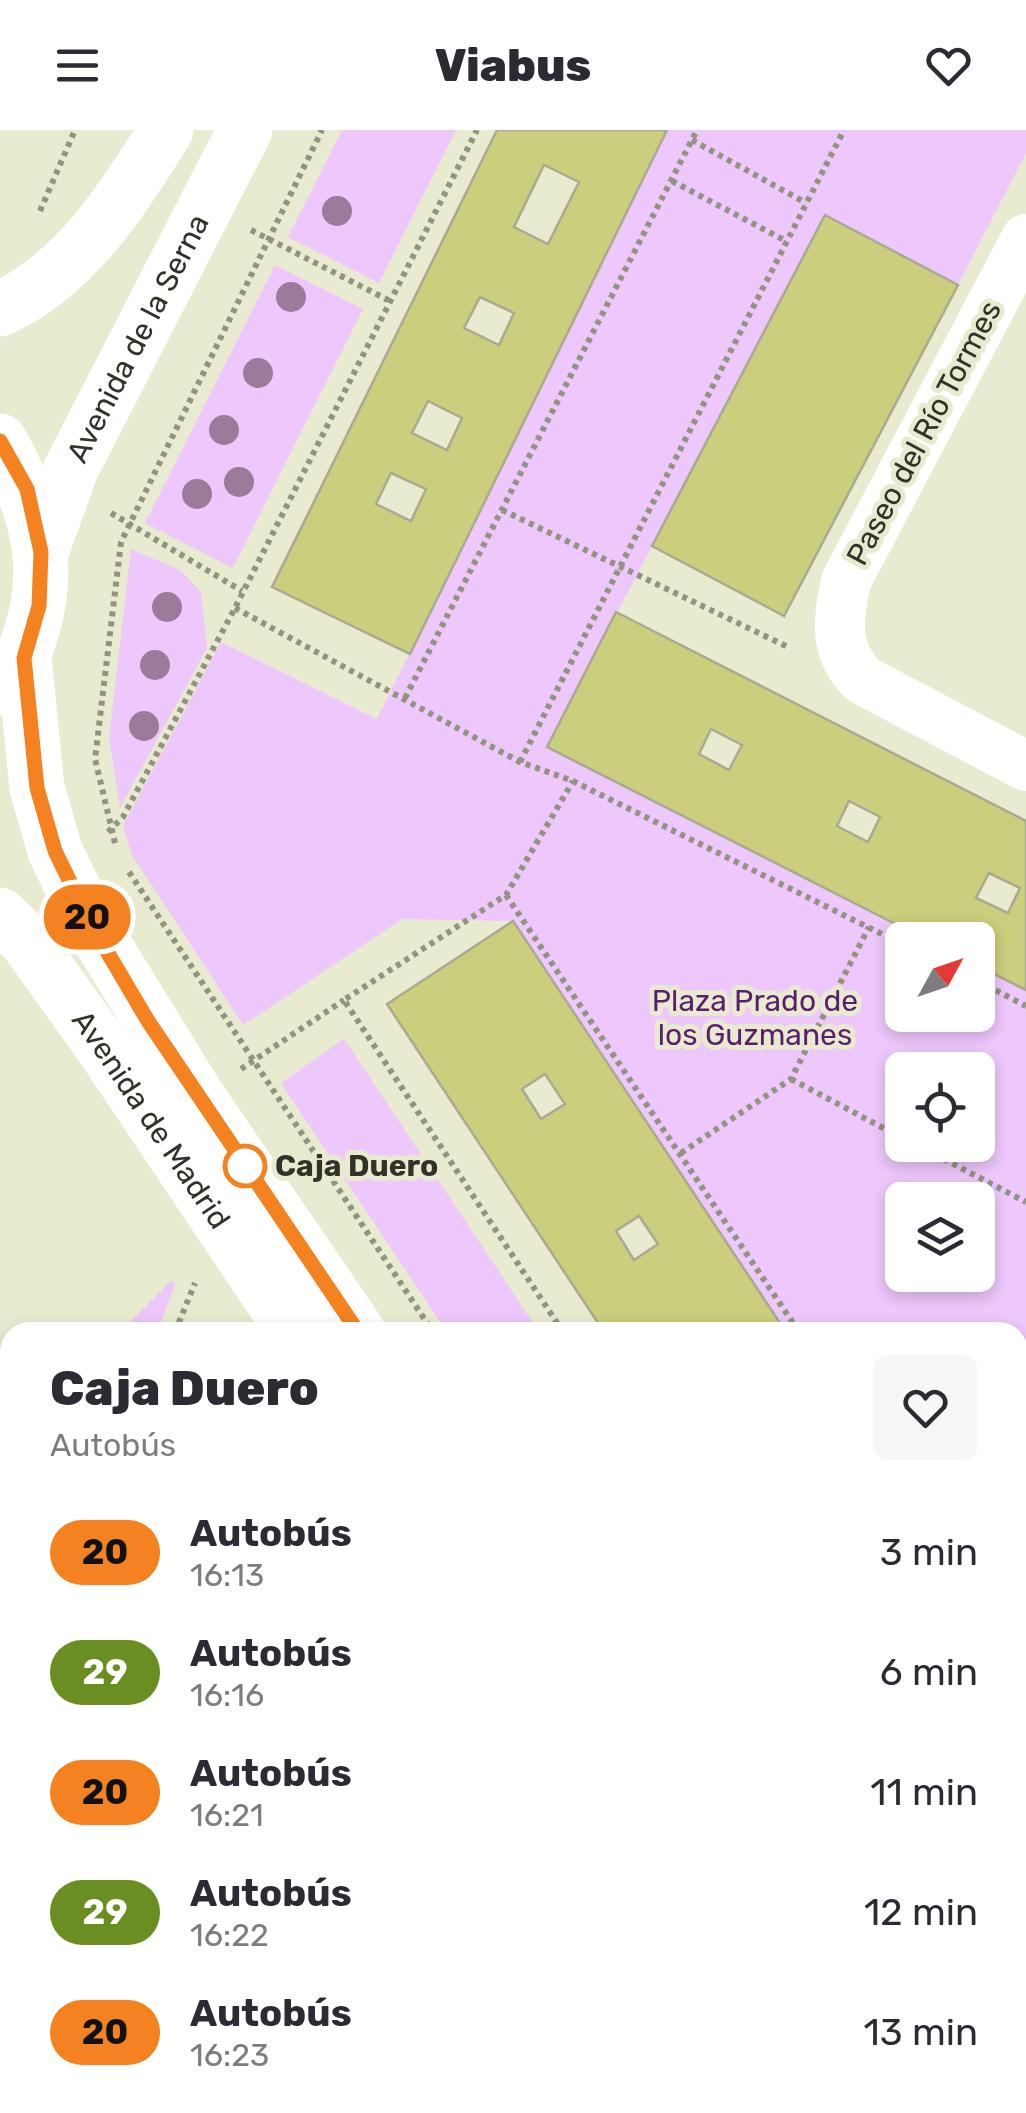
<!DOCTYPE html>
<html lang="es">
<head>
<meta charset="utf-8">
<style>
  :root { --surface:#fff; --page:#f7f7f7; --text:#2b2b33; --muted:#7c7c81 }
  body { margin:0; font-family:Rubik,sans-serif; background:var(--page); color:var(--text); height:100vh; display:flex; flex-direction:column; font-size:38px; white-space:nowrap }
  * { box-sizing:border-box; margin:0 }
  p { font-size:32px; color:var(--muted) }
  .icon { flex:none; width:55px; height:55px; fill:none; stroke:currentColor; stroke-width:2; stroke-linecap:round; stroke-linejoin:round }
  .map { position:relative; flex:1; overflow:hidden }
  .drawer { position:absolute; left:0px; top:1192px; width:1028px; height:792px; display:flex; flex-direction:column; background:var(--surface); border-radius:30px 30px 0 0; box-shadow:0 5px 15px #0003 }
  .drawer>* { flex:none }
  .badge { padding:0 20px; border-radius:32px; font-size:35px; line-height:65px }
  .needle { width:65px; rotate:50deg }
  .controls { position:absolute; left:885px; top:792px; display:grid; gap:20px }
  .controls a { display:grid; place-items:center; width:110px; height:110px; border-radius:15px; background:var(--surface); box-shadow:0 5px 15px #0003; font-size:50px }
  .map>.badge { position:absolute; translate:-50% -50%; box-shadow:0 0 0 5px #fff }
  .round { display:grid; place-items:center; flex:none; width:105px; height:105px; border-radius:15px; background:var(--page) }
  .summary { display:flex; align-items:center; justify-content:space-between; height:170px; padding:0 50px }
  h1 { font-size:48px; font-weight:800; line-height:75px }
  ul { padding:0; list-style:none }
  li { display:flex; align-items:center; gap:30px; height:120px; padding:0 50px }
  li div { flex:1 }
  li b { display:block; font-size:38px }
  li em { font-style:normal }
  li .badge { min-width:110px; font-weight:700; text-align:center }
  header { display:flex; justify-content:space-between; align-items:center; height:130px; padding:0 50px; background:var(--surface); font-size:45px; font-weight:800 }
  .map>svg:first-child { display:block }
</style>
</head>
<body>
<header><svg class="icon" aria-label="menu" viewBox="0 0 24 24"><path d="M4 6h16M4 12h16M4 18h16"/></svg>Viabus<svg class="icon" aria-label="heart" viewBox="0 0 24 24"><path d="M12 20l-8-8c-3-5 5-10 8-4 3-6 11-1 8 4z"/></svg></header>
<div class="map">
<svg width="1026" height="1983" viewBox="0 0 1026 1983">
  <rect width="100%" height="100%" fill="#e9ebd1"/>
  <path fill="#dddfbe" d="M 643,1975 L 720,1975 L 725,1983 L 634,1983 Z"/>
  <g fill="#eec7fc" fill-rule="evenodd">
    <path d="M 342,0 L 456,0 L 379,153 L 288,107 Z"/>
    <path d="M 667,0 L 1026,0 L 1026,23 L 958,155 L 825,85 L 547,617 L 927,810 L 902,810 L 902,885 L 978,885 L 978,836 L 1026,860 L 1026,1249 L 1018,1279 L 1018,1202 L 786,1202 L 513,791 L 402,789 L 243,895 L 132,725 L 123,696 L 221,512 L 377,589 ZM 902,940 L 978,940 L 978,1015 L 902,1015 ZM 902,1070 L 978,1070 L 978,1145 L 902,1145 Z"/>
    <path d="M 275,135 L 363,179 L 233,438 L 145,393 Z"/>
    <path d="M 131,419 L 180,440 L 201,462 L 207,518 L 120,678 L 109,608 Z"/>
    <path d="M 344,909 L 539,1202 L 447,1202 L 281,953 Z"/>
    <path d="M 171,1151 L 175,1155 L 157,1202 L 120,1202 Z"/>
  </g>
  <g fill="#cbce7c" stroke="#a8aa91" stroke-width="2.5" fill-rule="evenodd">
    <path d="M 497,0 L 667,0 L 410,524 L 272,457 ZM 544,35 L 579,52 L 548,114 L 514,97 ZM 480,167 L 514,183 L 499,215 L 464,198 ZM 428,271 L 462,288 L 447,320 L 412,303 ZM 391,343 L 426,359 L 411,391 L 376,374 Z"/>
    <path d="M 825,85 L 958,155 L 784,486 L 652,416 Z"/>
    <path d="M 616,482 L 1026,691 L 1026,860 L 978,836 L 978,810 L 927,810 L 547,617 ZM 711,599 L 742,615 L 729,640 L 699,624 ZM 849,671 L 880,687 L 868,712 L 837,696 ZM 989,743 L 1020,758 L 1008,783 L 976,768 Z"/>
    <path d="M 513,791 L 786,1202 L 604,1202 L 387,874 ZM 545,944 L 565,974 L 541,989 L 522,959 ZM 639,1086 L 658,1114 L 634,1130 L 616,1101 Z"/>
    <path d="M 10,1449 L 10,1774 L 9,1775 L 0,1765 L 0,1459 Z"/>
    <path d="M 1026,1706 L 1026,1893 L 1018,1899 L 1018,1711 Z"/>
    <path d="M 128,1975 L 236,1975 L 242,1981 L 249,1975 L 343,1975 L 335,1983 L 136,1983 Z"/>
  </g>
  <g fill="none" stroke-linecap="round" stroke-linejoin="round">
    <g stroke="#929380" stroke-width="6" stroke-dasharray="5 5" stroke-linecap="butt">
      <path d="M 692,10 L 806,73"/>
      <path d="M 672,51 L 786,111"/>
      <path d="M 40,81 L 75,0"/>
      <path d="M 251,100 L 388,170"/>
      <path d="M 502,380 L 790,518"/>
      <path d="M 111,383 L 242,461"/>
      <path d="M 235,478 L 520,632 L 573,651 L 902,814"/>
      <path d="M 405,568 L 697,0"/>
      <path d="M 520,632 L 844,0"/>
      <path d="M 108,702 L 123,687 L 235,478 L 477,0"/>
      <path d="M 115,713 L 95,629 L 121,412 L 322,0"/>
      <path d="M 129,742 L 433,1202"/>
      <path d="M 506,765 L 799,1202"/>
      <path d="M 978,851 L 1026,876"/>
      <path d="M 241,939 L 344,870"/>
      <path d="M 791,949 L 902,1008"/>
      <path d="M 917,1015 L 1026,1072"/>
      <path d="M 681,1023 L 791,949 L 869,797"/>
      <path d="M 175,1202 L 195,1153"/>
      <path d="M 563,1202 L 344,870 L 506,765 L 573,651"/>
    </g>
    <g stroke="#fff" stroke-width="50">
      <path d="M 1026,109 L 846,451 C 838,490 833,520 863,550 L 1026,636"/>
      <path d="M 0,1397 L 10,1387"/>
      <path d="M 1018,1524 L 1026,1496"/>
      <path d="M 0,1832 L 10,1842"/>
      <path d="M 0,1902 L 10,1892"/>
      <path d="M 0,1942 L 10,1953"/>
      <path d="M 416,1983 L 424,1975"/>
      <path d="M 541,1983 L 549,1975"/>
    </g>
    <g stroke="#fff" stroke-width="55">
      <path d="M 0,179 C 75,145 125,67 166,0"/>
      <path id="s1" d="M 41,422 L 71,339 L 245,0"/>
    </g>
    <g stroke="#fff" stroke-width="55">
      <path d="M 0,311 C 49,398 57,469 7,558"/>
      <path d="M 24,528 L 37,658 L 55,721 L 89,791 L 197,966 L 358,1202"/>
      <path id="s2" d="M 0,785 L 26,810 L 104,919 L 294,1202"/>
      <path d="M 810,1975 L 815,1983"/>
      <path d="M 875,1975 L 881,1983"/>
    </g>
  </g>
  <g fill="#9a7b99">
    <circle cx="337" cy="81" r="15"/>
    <circle cx="291" cy="167" r="15"/>
    <circle cx="258" cy="243" r="15"/>
    <circle cx="224" cy="300" r="15"/>
    <circle cx="239" cy="352" r="15"/>
    <circle cx="197" cy="364" r="15"/>
    <circle cx="167" cy="477" r="15"/>
    <circle cx="155" cy="535" r="15"/>
    <circle cx="144" cy="596" r="15"/>
  </g>
  <g fill="none" stroke-linecap="round" stroke-linejoin="round">
    <g stroke="#fff" stroke-width="22">
      <path id="line" d="M 0,311 L 27,359 L 41,422 L 39,476 L 24,528 L 37,658 L 55,721 L 89,791 L 148,891 L 358,1202"/>
    </g>
    <use href="#line" stroke="#f58220" stroke-width="15"/>
  </g>
  <circle fill="#fff" stroke="#f58220" stroke-width="5" cx="245" cy="1036" r="20"/>
  <g text-anchor="middle" dominant-baseline="central" stroke-width="10" stroke-linejoin="round" paint-order="stroke">
    <g font-size="30" fill="#323228" stroke="#e9ebd1">
      <text stroke="none"><textPath href="#s1" startOffset="235">Avenida de la Serna</textPath></text>
      <text transform="translate(924 303) rotate(-62)">Paseo del Río Tormes</text>
      <text stroke="none"><textPath href="#s2" startOffset="255">Avenida de Madrid</textPath></text>
    </g>
    <g font-size="30" fill="#591f6c" stroke="#e9ebd1">
      <text x="755" y="871">Plaza Prado de<tspan x="755" dy="34">los Guzmanes</tspan></text>
    </g>
    <g font-size="30" font-weight="bold" fill="#323228" stroke="#e9ebd1" text-anchor="start">
      <text x="275" y="1036">Caja Duero</text>
    </g>
  </g>
</svg>
<div class="controls">
<a><svg class="needle" viewBox="-14 -14 28 28"><path d="M0-13l5 13h-10z" fill="#e53935"/><path d="M0 13l5-13h-10z" fill="#7c7c81"/></svg></a>
<a><svg class="icon" aria-label="locate" viewBox="0 0 24 24"><circle cx="12" cy="12" r="6"/><path d="M12 2v4M12 18v4M2 12h4M18 12h4"/></svg></a>
<a><svg class="icon" aria-label="layers" viewBox="0 0 24 24"><path d="M12 4l9 5-9 5-9-5zM3 14l9 5 9-5"/></svg></a>
</div>
<b class="badge" style="left:87px;top:787px;background:#f58220;color:#111">20</b>
<section class="drawer">
<div class="summary"><div><h1>Caja Duero</h1><p>Autobús</p></div><a class="round"><svg class="icon" aria-label="heart" viewBox="0 0 24 24"><path d="M12 20l-8-8c-3-5 5-10 8-4 3-6 11-1 8 4z"/></svg></a></div>
<ul>
<li><span class="badge" style="background:#f58220;color:#111">20</span><div><b>Autobús</b><p>16:13</p></div><em>3 min</em></li>
<li><span class="badge" style="background:#6b8e23;color:#fff">29</span><div><b>Autobús</b><p>16:16</p></div><em>6 min</em></li>
<li><span class="badge" style="background:#f58220;color:#111">20</span><div><b>Autobús</b><p>16:21</p></div><em>11 min</em></li>
<li><span class="badge" style="background:#6b8e23;color:#fff">29</span><div><b>Autobús</b><p>16:22</p></div><em>12 min</em></li>
<li><span class="badge" style="background:#f58220;color:#111">20</span><div><b>Autobús</b><p>16:23</p></div><em>13 min</em></li>
</ul>
</section>
</div>
</body>
</html>
